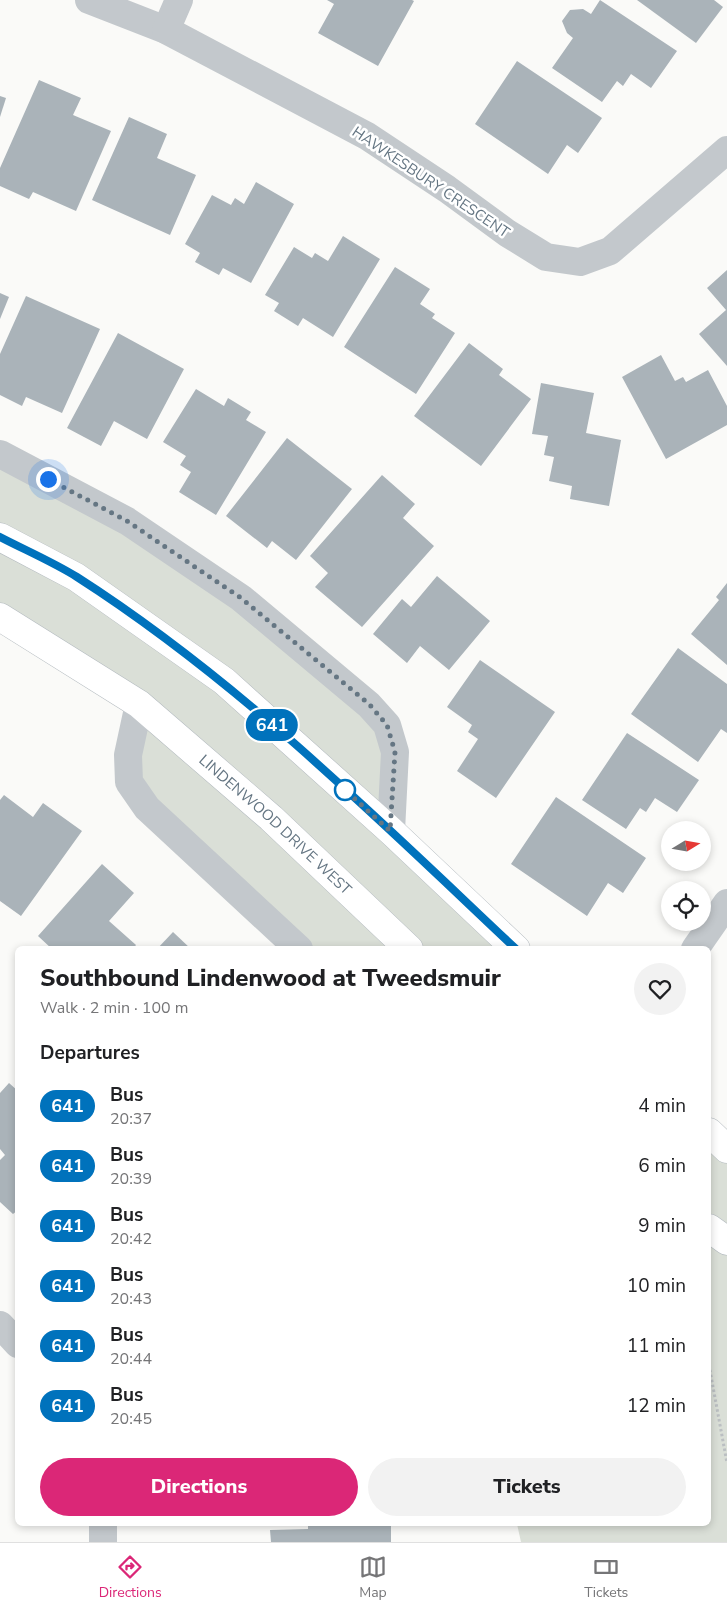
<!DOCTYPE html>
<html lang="en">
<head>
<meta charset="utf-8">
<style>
  :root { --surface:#fff; --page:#f2f2f2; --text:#202124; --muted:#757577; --line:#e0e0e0; --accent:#db2777 }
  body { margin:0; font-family:"Nunito Sans",sans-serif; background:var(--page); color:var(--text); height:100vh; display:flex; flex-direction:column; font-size:19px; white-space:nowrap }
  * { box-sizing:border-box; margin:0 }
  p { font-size:16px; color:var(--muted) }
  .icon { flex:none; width:28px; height:28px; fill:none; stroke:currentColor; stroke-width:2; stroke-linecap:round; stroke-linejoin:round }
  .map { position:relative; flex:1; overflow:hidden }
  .side { position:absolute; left:15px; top:946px; width:696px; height:580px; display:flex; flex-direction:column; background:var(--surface); border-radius:8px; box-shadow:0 2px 8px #0003 }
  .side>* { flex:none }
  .badge { padding:0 10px; border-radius:16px; font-size:18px; line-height:32px }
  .needle { width:32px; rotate:79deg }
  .tools { position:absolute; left:661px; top:821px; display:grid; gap:10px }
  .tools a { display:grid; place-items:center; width:50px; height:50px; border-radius:50%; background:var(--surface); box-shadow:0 2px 8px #0003; font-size:25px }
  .you { position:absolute; width:25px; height:25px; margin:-12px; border:4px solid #fff; border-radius:50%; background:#1a73e8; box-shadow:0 0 0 8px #1a73e833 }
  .map>.badge { position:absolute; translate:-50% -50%; box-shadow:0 0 0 2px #fff }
  h2 { padding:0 25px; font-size:19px; line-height:45px }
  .round { display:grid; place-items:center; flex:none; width:52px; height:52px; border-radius:26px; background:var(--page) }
  .summary { display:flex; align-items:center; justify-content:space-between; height:85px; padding:0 25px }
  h1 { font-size:24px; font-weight:800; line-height:38px }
  .cta { display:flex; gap:10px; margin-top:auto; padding:10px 25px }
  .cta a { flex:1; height:58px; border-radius:30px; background:var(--accent); color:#fff; font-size:20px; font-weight:800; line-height:58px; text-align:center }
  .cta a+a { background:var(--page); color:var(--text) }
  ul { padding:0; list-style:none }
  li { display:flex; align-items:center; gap:15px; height:60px; padding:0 25px }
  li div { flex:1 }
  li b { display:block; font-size:19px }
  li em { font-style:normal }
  li .badge { min-width:55px; font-weight:700; text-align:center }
  .tabs { display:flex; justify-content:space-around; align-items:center; height:70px; border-top:1px solid var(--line); background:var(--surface); font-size:14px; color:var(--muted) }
  .tabs a { display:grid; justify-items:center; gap:2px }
  .tabs .selected { color:var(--accent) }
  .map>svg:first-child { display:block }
</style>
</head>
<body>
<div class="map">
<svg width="727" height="1542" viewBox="0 0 727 1542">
  <rect width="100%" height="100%" fill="#fafaf8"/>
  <g fill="#dadfd7">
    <path d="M 0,454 L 127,521 L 387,725 L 391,831 L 516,949 L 299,949 L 129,782 L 139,704 L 0,622 Z"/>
    <path d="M 709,1132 L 727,1149 L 727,1542 L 521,1542 L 517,1524 L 709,1524 Z"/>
  </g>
  <g fill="#aab3b9">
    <path d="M 327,0 L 412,0 L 414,1 L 378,66 L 318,33 L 334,4 Z"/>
    <path d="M 600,0 L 677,51 L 651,88 L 631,74 L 623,86 L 617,81 L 602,102 L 552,68 L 573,38 L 567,33 L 562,21 L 570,10 L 583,9 L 591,14 Z"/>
    <path d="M 637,0 L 714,0 L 723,7 L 696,43 Z"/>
    <path d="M 517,61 L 602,118 L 578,153 L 567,145 L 548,174 L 475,124 Z"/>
    <path d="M 39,80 L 81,98 L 73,115 L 111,131 L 76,211 L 33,192 L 29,199 L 0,186 L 0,168 Z"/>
    <path d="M 0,96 L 6,98 L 0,117 Z"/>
    <path d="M 129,117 L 167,134 L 157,158 L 196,175 L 170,235 L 92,200 Z"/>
    <path d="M 256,182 L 294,204 L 251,283 L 223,268 L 219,275 L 195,262 L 200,253 L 185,244 L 212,195 L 231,205 L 235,198 L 244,204 Z"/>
    <path d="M 343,236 L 380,259 L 333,337 L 303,318 L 298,326 L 274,311 L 279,303 L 265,295 L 294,247 L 312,258 L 315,253 L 328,261 Z"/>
    <path d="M 395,267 L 430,289 L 420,304 L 435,314 L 432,318 L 455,333 L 416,394 L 344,347 Z"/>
    <path d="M 727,270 L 727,366 L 699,334 L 726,310 L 707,288 Z"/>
    <path d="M 0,293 L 9,297 L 0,319 Z"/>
    <path d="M 26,296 L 100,329 L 62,413 L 26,397 L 22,406 L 0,395 L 0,354 Z"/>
    <path d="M 118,333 L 184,369 L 147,439 L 114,421 L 101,446 L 67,428 Z"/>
    <path d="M 469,343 L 503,369 L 499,375 L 531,399 L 481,466 L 414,416 Z"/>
    <path d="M 661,355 L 675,381 L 683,377 L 686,382 L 708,370 L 727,406 L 727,425 L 666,459 L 622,377 Z"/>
    <path d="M 541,383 L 594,393 L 586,433 L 621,440 L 609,506 L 570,499 L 572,486 L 549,481 L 554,457 L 544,455 L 548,436 L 532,434 Z"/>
    <path d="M 196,389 L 224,406 L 228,398 L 251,412 L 246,420 L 266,432 L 216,515 L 179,492 L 191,472 L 180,465 L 186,456 L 163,442 Z"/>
    <path d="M 287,438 L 352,489 L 296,560 L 272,541 L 267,548 L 226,516 Z"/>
    <path d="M 382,475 L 415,504 L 403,518 L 434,546 L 362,627 L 315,587 L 328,573 L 310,556 Z"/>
    <path d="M 437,576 L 490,621 L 449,670 L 420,646 L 407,663 L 373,634 L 402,599 L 411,607 Z"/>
    <path d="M 727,583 L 727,665 L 691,634 L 719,600 L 716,597 Z"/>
    <path d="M 678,648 L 727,684 L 727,733 L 721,729 L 698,762 L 631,714 Z"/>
    <path d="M 480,660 L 555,712 L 496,798 L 457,771 L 478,739 L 468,732 L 472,725 L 447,707 Z"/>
    <path d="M 627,733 L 699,780 L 677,812 L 655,798 L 646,812 L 640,808 L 626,829 L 582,800 Z"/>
    <path d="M 4,795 L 33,817 L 43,803 L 82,831 L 21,916 L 0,901 L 0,800 Z"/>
    <path d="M 556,797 L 646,858 L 623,893 L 608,883 L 587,916 L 511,864 Z"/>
    <path d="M 102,864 L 134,893 L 109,921 L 136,945 L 133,949 L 52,949 L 38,936 Z"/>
    <path d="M 173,932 L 191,949 L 157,949 Z"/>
    <path d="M 9,1083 L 18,1091 L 18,1210 L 13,1214 L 0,1202 L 0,1160 L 5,1155 L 0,1149 L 0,1093 Z"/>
    <path d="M 308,1524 L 391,1524 L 391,1542 L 271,1542 L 270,1530 L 308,1529 Z"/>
  </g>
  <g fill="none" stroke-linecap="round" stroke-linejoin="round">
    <g stroke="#b3babf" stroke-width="29">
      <g id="secondary">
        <path d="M 0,537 L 76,577 L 224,681 L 391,831 L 516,949"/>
        <path id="s1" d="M 0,617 L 139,704 L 271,818 L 409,949"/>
        <path d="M 709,1132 L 727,1149"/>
        <path d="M 709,1228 L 727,1241"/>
      </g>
    </g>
    <path stroke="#bbbfc2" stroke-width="3" stroke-dasharray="2.5 2.5" stroke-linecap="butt" d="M 709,1365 L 727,1463"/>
    <g stroke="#c3c8cc" stroke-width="28">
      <path d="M 89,0 L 166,30 L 367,136 L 447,189 L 507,233 L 546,257 L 580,262 L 610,251 L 727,150"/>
      <path d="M 166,30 L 179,0"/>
      <path d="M 0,454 L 127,521 L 241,598 L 369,705 L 387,725 L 395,752 L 391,831"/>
      <path d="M 139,704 L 128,755 L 129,782 L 147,808 L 299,949"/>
      <path d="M 695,949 L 727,903"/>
      <path d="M 0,1325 L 18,1344"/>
      <path d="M 103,1524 L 103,1542"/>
    </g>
    <use href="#secondary" stroke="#fff" stroke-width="28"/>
  </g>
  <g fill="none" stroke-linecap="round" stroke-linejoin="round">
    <g stroke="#fff" stroke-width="11">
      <path id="line" d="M 0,537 C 25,550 53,562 77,577 C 238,680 377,818 516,949"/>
    </g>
    <use href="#line" stroke="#0072bc" stroke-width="8"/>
    <path stroke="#657683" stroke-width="5" stroke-dasharray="0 9" d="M 48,479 L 127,521 L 241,598 L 369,704 L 387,725 L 395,752 L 390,831 L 345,790"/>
  </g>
  <circle fill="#fff" stroke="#0072bc" stroke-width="2.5" cx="345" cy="790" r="10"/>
  <g text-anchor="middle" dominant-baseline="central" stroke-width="5" stroke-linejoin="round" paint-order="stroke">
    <g font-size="15" fill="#657683" stroke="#fff">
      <text transform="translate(431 182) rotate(34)">HAWKESBURY CRESCENT</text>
      <text stroke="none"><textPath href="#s1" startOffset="346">LINDENWOOD DRIVE WEST</textPath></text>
    </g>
  </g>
</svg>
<div class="tools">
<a><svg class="needle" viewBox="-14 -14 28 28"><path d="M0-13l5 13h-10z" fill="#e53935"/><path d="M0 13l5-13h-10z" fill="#757577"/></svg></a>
<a><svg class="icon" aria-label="locate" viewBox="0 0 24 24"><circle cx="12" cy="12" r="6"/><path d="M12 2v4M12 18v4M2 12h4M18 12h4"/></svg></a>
</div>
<div class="you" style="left:48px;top:479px"></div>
<b class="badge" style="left:272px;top:725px;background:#0072bc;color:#fff">641</b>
<section class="side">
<div class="summary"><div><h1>Southbound Lindenwood at Tweedsmuir</h1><p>Walk · 2 min · 100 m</p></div><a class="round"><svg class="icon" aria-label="heart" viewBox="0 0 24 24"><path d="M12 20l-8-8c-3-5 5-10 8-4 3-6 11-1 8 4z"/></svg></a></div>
<h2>Departures</h2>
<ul>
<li><span class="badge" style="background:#0072bc;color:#fff">641</span><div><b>Bus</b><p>20:37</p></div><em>4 min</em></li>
<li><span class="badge" style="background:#0072bc;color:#fff">641</span><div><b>Bus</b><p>20:39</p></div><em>6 min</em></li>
<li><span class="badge" style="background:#0072bc;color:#fff">641</span><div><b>Bus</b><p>20:42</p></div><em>9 min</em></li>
<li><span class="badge" style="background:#0072bc;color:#fff">641</span><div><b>Bus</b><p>20:43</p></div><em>10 min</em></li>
<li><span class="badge" style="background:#0072bc;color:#fff">641</span><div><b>Bus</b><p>20:44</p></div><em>11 min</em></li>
<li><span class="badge" style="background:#0072bc;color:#fff">641</span><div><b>Bus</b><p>20:45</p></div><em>12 min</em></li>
</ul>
<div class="cta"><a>Directions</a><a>Tickets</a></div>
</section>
</div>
<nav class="tabs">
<a class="selected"><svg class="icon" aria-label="directions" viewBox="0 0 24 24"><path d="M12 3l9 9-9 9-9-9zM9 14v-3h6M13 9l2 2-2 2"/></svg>Directions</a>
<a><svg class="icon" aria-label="map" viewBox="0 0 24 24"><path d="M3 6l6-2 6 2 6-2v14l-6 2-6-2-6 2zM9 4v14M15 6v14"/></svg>Map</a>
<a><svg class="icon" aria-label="tickets" viewBox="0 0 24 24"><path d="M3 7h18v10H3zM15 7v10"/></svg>Tickets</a>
</nav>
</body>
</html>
